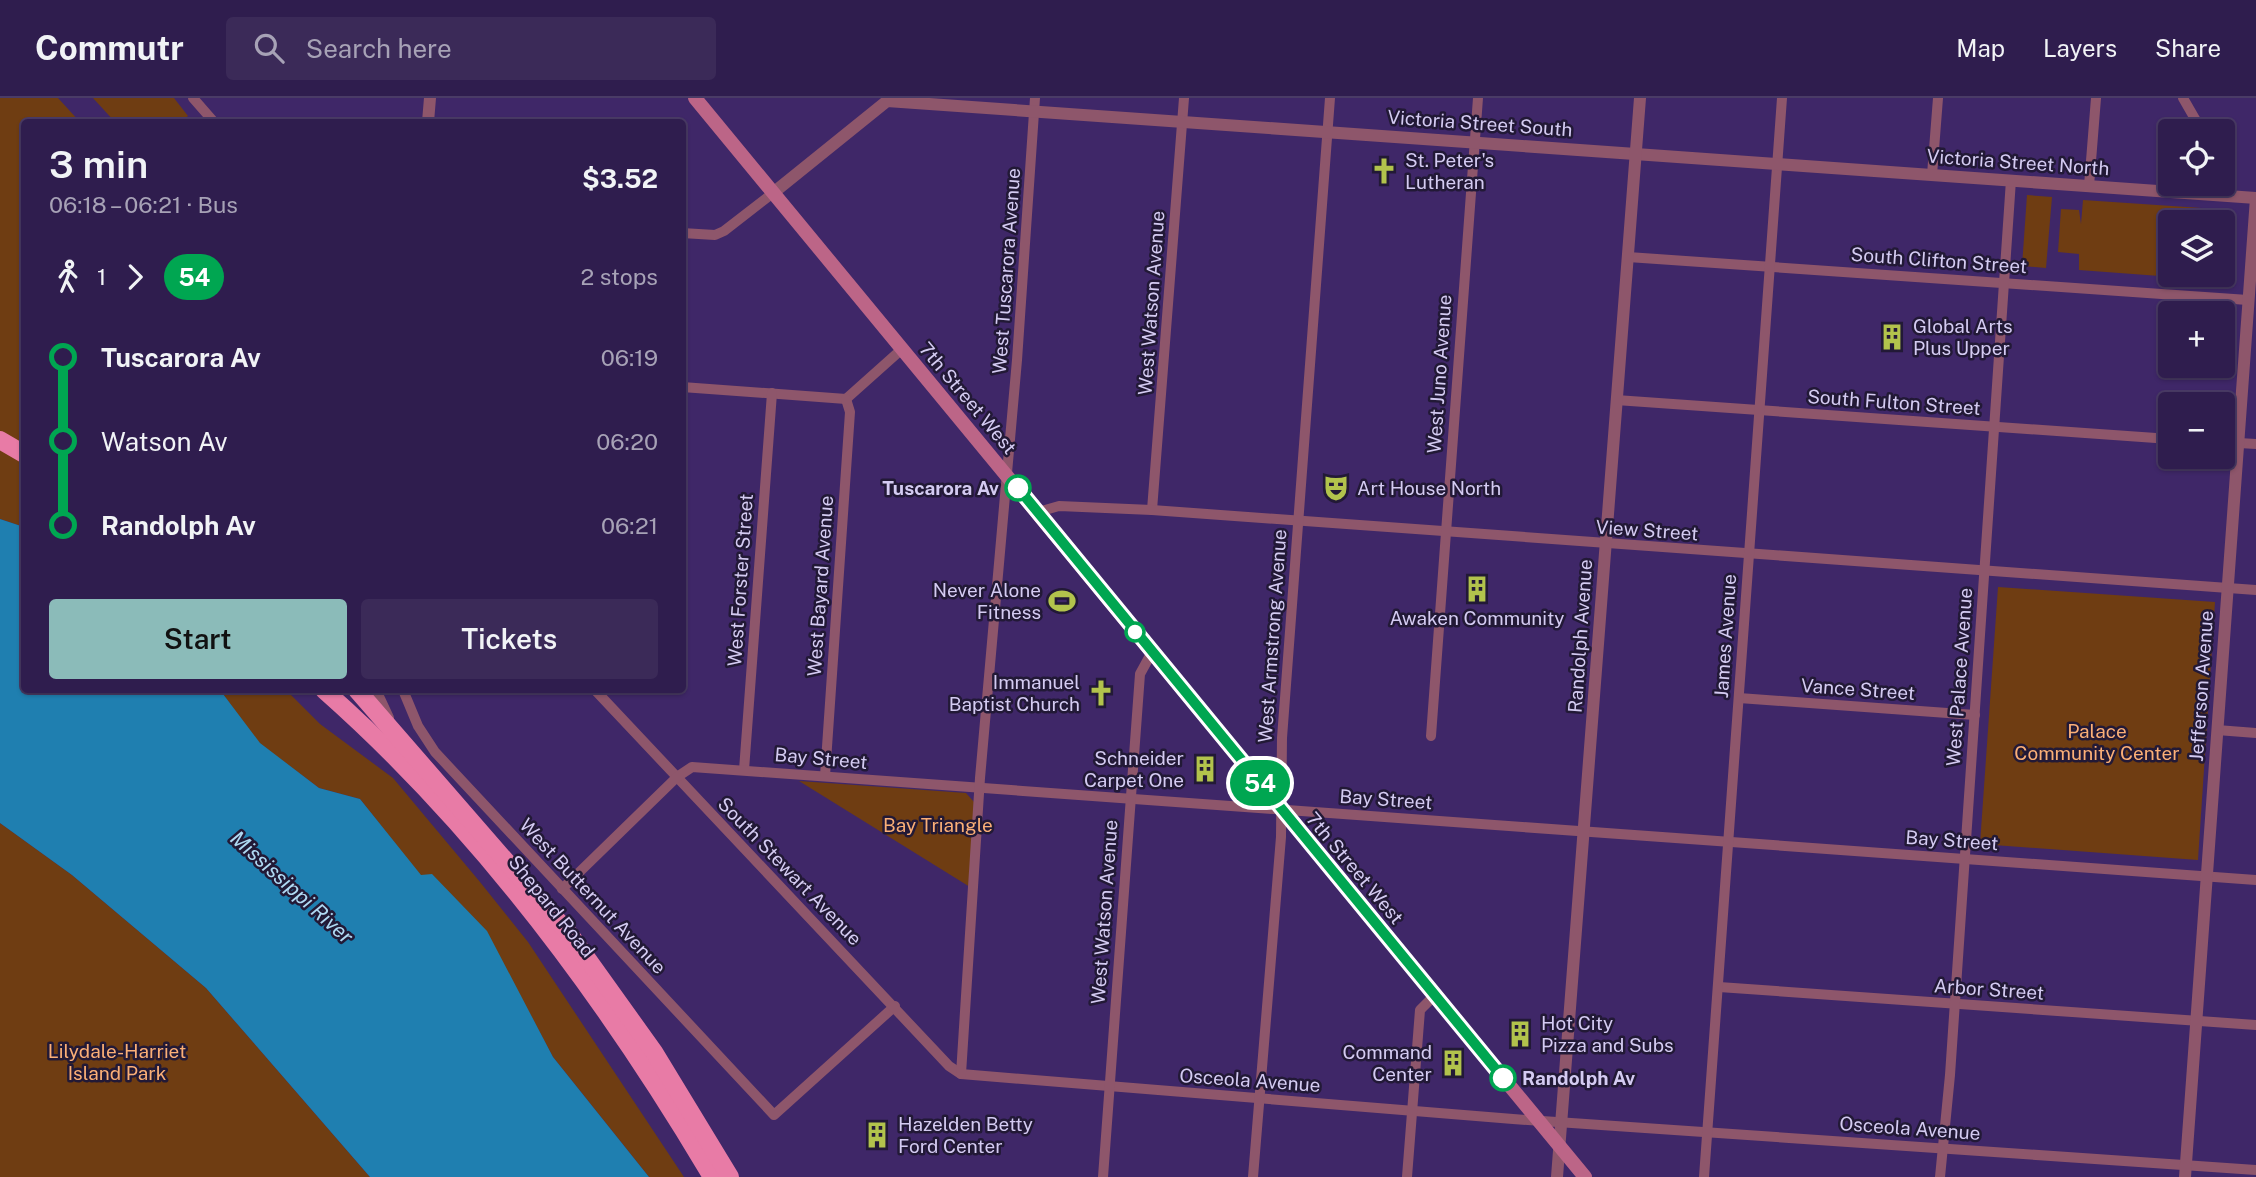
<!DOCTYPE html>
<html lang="en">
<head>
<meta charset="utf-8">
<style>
  :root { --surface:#2f1d4e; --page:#3b2a58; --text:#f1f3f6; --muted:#a7a2b6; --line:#4a3b66; --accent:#8bbbb9 }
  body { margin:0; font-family:"Public Sans",sans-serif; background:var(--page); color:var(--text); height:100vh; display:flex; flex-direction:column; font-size:26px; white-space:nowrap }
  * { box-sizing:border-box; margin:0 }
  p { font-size:23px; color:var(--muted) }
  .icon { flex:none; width:38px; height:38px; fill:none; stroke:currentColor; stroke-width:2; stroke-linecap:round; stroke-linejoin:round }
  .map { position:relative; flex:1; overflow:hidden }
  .sheet { position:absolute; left:21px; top:21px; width:665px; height:574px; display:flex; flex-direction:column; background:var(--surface); border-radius:7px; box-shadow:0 2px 5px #0004,0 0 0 2px var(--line) }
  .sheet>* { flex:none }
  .badge { padding:0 14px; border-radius:23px; font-size:24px; line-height:46px }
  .tools { position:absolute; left:2158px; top:21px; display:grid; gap:14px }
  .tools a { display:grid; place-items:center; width:77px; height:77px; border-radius:7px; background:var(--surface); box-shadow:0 2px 5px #0004,0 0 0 2px var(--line); font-size:35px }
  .map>.badge { position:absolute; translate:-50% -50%; box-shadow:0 0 0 4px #fff }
  .legs { display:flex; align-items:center; gap:10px; height:77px; padding:0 28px; font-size:23px }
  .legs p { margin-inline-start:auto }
  .headline { display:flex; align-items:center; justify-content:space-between; height:119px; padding:0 28px }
  h1 { font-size:38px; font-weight:600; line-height:52px }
  .primary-button { display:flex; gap:14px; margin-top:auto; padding:14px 28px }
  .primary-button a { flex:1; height:80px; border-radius:7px; background:var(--accent); color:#111; font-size:28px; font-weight:600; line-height:80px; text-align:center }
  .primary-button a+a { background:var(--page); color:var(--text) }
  ul { padding:0 28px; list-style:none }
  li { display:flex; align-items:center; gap:24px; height:84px; font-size:26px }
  li i { display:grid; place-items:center; width:10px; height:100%; margin:0 9px; background:currentColor }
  li i::after { content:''; width:18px; height:18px; margin:-9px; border:5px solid; border-radius:50%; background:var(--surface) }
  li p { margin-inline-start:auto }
  li:first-child i { background:linear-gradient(#0000 50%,currentColor 0) }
  li:last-child i { background:linear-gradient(currentColor 50%,#0000 0) }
  header { display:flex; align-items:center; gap:42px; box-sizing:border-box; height:98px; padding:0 35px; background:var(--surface); border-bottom:2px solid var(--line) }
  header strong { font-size:33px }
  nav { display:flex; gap:38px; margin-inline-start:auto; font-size:24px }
  .search { width:490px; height:63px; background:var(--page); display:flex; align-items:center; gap:18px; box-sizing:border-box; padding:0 24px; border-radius:7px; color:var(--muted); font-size:26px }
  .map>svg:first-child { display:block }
</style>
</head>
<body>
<header>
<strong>Commutr</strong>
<div class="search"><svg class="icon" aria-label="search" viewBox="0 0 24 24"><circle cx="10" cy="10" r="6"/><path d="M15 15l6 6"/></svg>Search here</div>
<nav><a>Map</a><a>Layers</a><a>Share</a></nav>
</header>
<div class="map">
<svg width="2256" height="1079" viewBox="0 0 2256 1079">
  <rect width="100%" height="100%" fill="#3f2768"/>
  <g fill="#6f3d12" fill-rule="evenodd">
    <path d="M 0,0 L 58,0 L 80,24 L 24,24 L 24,429 L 0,421 Z"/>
    <path d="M 93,0 L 174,0 L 188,18 L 180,24 L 115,24 Z"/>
    <path d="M 2027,97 L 2052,99 L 2046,170 L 2022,168 Z"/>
    <path d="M 2083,102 L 2231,112 L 2227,183 L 2079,172 L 2079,156 L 2058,154 L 2061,111 L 2079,112 L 2081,126 ZM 2170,124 L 2222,124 L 2222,177 L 2170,177 Z"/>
    <path d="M 1998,489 L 2215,504 L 2198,762 L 1980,746 Z"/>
    <path d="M 220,592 L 286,592 L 320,626 L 393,680 L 480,784 L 528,844 L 684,1079 L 649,1079 L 553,959 L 530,916 L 360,701 L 319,690 L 259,645 Z"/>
    <path d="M 799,683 L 966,695 L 974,704 L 970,789 Z"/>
    <path d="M 0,725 L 72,777 L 206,890 L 370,1079 L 0,1079 Z"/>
  </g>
  <path fill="#1f7fb0" d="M 0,421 L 24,429 L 24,592 L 220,592 L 260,645 L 319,690 L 360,701 L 421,777 L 432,776 L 487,833 L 553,959 L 649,1079 L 370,1079 L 206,890 L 72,777 L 0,725 Z"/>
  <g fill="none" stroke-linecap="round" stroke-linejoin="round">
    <g stroke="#8e566b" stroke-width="10">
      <path d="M 193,0 L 214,24"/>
      <path d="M 2183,0 L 2202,33"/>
      <path d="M 1932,77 L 1938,0"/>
      <path d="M 2089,88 L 2096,0"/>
      <path d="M 682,135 L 715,137 L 724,133 L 773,95"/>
      <path d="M 1628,159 L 2248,202"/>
      <path d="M 682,289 L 846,301 L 902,251"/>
      <path d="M 1616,302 L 2170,341"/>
      <path d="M 2222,344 L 2256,346"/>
      <path d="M 1152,412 L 1184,0"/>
      <path d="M 1038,414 L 1059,408 L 1152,412 L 2256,492"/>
      <path d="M 403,592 L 418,628 L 435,654 L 774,1017 L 895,908"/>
      <path d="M 595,592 L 949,968 L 961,976 L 1513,1021 L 2256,1072"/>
      <path d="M 1739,600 L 1975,617"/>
      <path d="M 2217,632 L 2256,635"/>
      <path d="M 1431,638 L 1478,0"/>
      <path d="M 744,672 L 772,295"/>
      <path d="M 825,678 L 850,314 L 846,301"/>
      <path d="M 562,791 L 677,679 L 692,669 L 2256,782"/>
      <path d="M 1719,889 L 2256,927"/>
      <path d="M 961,976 L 980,680 L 1017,262 L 1035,0"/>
      <path d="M 1103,1079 L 1140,576 L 1152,554"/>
      <path d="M 1253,1079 L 1281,739 L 1282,640 L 1330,0"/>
      <path d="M 1407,1079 L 1420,912 L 1435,897"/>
      <path d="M 1704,1079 L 1782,0"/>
      <path d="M 1940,1079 L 1950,977 L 2011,82"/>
    </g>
    <g stroke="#8e566b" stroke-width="12">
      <path d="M 428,24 L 430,0"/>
      <path d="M 773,95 L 887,3 L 2256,100"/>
      <path d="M 375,592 L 388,620"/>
      <path d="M 1557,1079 L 1640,0"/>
      <path d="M 2185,1079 L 2256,100"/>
    </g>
    <path stroke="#bc6587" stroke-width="14" d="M 695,0 L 1585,1079"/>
    <g stroke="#e87ba6" stroke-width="18">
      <path d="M 0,342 L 24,356"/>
      <path d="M 324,592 C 480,730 606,900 712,1079"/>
      <path d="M 357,592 L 571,838 L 654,954 L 730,1079"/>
    </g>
  </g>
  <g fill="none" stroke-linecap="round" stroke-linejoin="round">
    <g stroke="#fff" stroke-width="16">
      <path id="line-1" d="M 1018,390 L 1503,980"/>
    </g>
    <use href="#line-1" stroke="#00a651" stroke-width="10"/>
  </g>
  <defs>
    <g id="church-bare" transform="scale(2.1)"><path d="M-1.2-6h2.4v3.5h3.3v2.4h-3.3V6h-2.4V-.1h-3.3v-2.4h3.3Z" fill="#b2c34c" stroke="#221936" stroke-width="2.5" paint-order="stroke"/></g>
    <g id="building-bare" transform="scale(2.1)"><path d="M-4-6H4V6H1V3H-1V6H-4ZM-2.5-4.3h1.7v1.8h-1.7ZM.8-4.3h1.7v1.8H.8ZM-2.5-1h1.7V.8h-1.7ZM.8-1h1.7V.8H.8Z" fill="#b2c34c" stroke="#221936" stroke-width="2.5" paint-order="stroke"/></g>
    <g id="theatre-bare" transform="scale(2.1)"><path d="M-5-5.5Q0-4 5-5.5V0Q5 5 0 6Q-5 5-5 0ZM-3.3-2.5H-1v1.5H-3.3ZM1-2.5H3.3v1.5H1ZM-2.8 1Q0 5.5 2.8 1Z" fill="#b2c34c" stroke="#221936" stroke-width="2.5" paint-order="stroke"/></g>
    <g id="stadium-bare" transform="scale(2.1)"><path d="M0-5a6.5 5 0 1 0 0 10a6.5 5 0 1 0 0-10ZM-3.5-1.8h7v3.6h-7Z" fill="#b2c34c" stroke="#221936" stroke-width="2.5" paint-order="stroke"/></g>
  </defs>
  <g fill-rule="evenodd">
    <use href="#church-bare" x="1384" y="73"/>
    <use href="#building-bare" x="1892" y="239"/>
    <use href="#theatre-bare" x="1336" y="390"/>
    <use href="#building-bare" x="1477" y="491"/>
    <use href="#stadium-bare" x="1062" y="503"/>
    <use href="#church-bare" x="1101" y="595"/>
    <use href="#building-bare" x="1205" y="671"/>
    <use href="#building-bare" x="1520" y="936"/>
    <use href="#building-bare" x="1453" y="965"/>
    <use href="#building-bare" x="877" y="1037"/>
  </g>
  <g fill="#fff" stroke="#00a651" stroke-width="3.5">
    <circle cx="1018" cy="390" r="12"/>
    <circle cx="1135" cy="534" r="9"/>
    <circle cx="1503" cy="980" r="12"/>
  </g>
  <g text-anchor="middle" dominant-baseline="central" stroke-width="5" stroke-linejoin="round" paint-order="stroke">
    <g font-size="19" fill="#d4cbf2" stroke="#221936">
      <text transform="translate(1480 25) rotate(4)">Victoria Street South</text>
      <text transform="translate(2018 64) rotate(4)">Victoria Street North</text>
      <text transform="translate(1939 162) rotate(4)">South Clifton Street</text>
      <text transform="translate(1006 173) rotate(-86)">West Tuscarora Avenue</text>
      <text transform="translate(1151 205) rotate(-86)">West Watson Avenue</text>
      <text transform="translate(1439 276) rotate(-86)">West Juno Avenue</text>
      <text transform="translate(968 300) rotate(50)">7th Street West</text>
      <text transform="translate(1894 304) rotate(4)">South Fulton Street</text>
      <text transform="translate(1647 432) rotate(4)">View Street</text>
      <text transform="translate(740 482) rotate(-86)">West Forster Street</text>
      <text transform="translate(820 488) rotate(-86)">West Bayard Avenue</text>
      <text transform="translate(1272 538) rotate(-86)">West Armstrong Avenue</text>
      <text transform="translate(1580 538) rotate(-86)">Randolph Avenue</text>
      <text transform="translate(1725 538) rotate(-86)">James Avenue</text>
      <text transform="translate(1959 579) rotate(-86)">West Palace Avenue</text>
      <text transform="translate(2201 588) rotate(-86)">Jefferson Avenue</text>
      <text transform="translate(1858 591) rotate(4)">Vance Street</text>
      <text transform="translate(821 660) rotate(5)">Bay Street</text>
      <text transform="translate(1386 701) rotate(4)">Bay Street</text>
      <text transform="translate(1952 742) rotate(4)">Bay Street</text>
      <text transform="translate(1355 770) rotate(50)">7th Street West</text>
      <text transform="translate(790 773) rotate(46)">South Stewart Avenue</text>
      <text transform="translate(593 798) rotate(47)">West Butternut Avenue</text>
      <text transform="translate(552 808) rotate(51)">Shepard Road</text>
      <text transform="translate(1104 814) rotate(-86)">West Watson Avenue</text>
      <text transform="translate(1989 891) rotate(4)">Arbor Street</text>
      <text transform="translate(1250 982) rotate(4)">Osceola Avenue</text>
      <text transform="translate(1910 1030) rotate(4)">Osceola Avenue</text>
    </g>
    <g font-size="19" fill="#d4cbf2" stroke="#221936" text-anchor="start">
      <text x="1405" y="62">St. Peter's<tspan x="1405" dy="22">Lutheran</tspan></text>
      <text x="1913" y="228">Global Arts<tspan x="1913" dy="22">Plus Upper</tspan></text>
      <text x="1357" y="390">Art House North</text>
      <text x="1041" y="492" text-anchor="end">Never Alone<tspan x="1041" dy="22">Fitness</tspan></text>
      <text x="1477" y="520" text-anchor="middle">Awaken Community</text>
      <text x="1080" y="584" text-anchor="end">Immanuel<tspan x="1080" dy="22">Baptist Church</tspan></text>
      <text x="1184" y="660" text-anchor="end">Schneider<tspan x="1184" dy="22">Carpet One</tspan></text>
      <text x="1541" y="925">Hot City<tspan x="1541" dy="22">Pizza and Subs</tspan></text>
      <text x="1432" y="954" text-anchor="end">Command<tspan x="1432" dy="22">Center</tspan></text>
      <text x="898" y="1026">Hazelden Betty<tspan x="898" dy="22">Ford Center</tspan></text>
    </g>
    <g font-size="19" font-weight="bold" fill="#d4cbf2" stroke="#221936" text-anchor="end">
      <text x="999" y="390">Tuscarora Av</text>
      <text x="1522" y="980" text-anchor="start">Randolph Av</text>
    </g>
    <g font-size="19" fill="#fbaf77" stroke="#221936">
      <text x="2097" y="633">Palace<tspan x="2097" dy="22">Community Center</tspan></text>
      <text x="938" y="727">Bay Triangle</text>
      <text x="117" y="953">Lilydale-Harriet<tspan x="117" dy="22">Island Park</tspan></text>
    </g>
    <g font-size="21" font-style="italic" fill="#afd9f3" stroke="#221936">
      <text transform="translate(292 789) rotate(42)">Mississippi River</text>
    </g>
  </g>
</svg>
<div class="tools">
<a><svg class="icon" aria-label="locate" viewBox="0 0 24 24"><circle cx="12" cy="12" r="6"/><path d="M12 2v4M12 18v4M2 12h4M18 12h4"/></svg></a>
<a><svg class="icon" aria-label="layers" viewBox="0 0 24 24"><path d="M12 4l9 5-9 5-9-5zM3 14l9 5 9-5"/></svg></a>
<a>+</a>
<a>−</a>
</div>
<b class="badge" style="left:1260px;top:685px;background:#00a651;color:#fff">54</b>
<section class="sheet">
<div class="headline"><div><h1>3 min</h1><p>06:18 – 06:21 · Bus</p></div><b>$3.52</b></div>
<div class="legs"><svg class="icon" aria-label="walk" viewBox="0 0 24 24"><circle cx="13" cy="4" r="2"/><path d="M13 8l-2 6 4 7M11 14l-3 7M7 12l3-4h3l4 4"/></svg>1<svg class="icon" aria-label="forward" viewBox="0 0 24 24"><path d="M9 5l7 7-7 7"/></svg><b class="badge" style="background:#00a651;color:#fff">54</b><p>2 stops</p></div>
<ul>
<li><i style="color:#00a651"></i><b>Tuscarora Av</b><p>06:19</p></li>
<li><i style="color:#00a651"></i><span>Watson Av</span><p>06:20</p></li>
<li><i style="color:#00a651"></i><b>Randolph Av</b><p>06:21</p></li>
</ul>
<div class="primary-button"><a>Start</a><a>Tickets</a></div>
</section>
</div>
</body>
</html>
